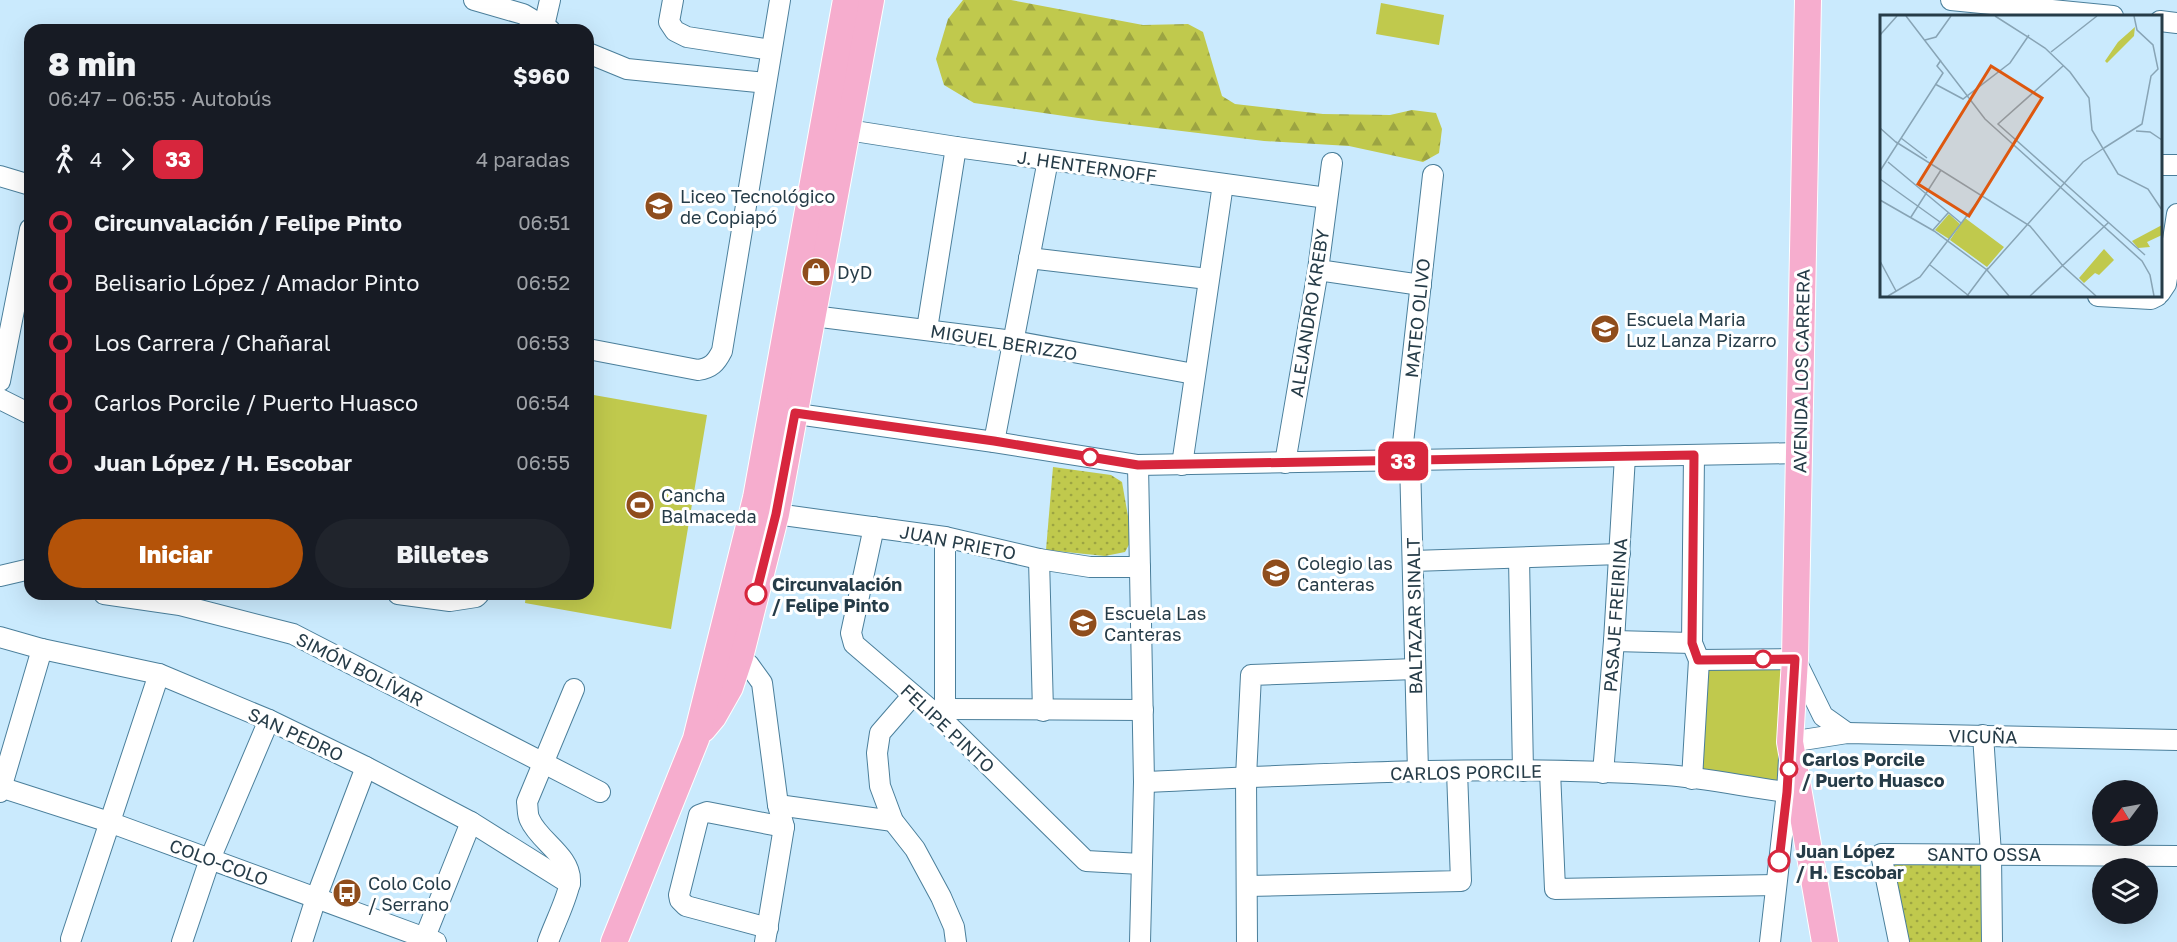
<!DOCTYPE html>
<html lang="es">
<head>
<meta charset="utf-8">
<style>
  :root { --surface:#171b24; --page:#20242c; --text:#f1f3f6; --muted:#9ea1a6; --accent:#b45309 }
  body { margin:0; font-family:"Golos Text",sans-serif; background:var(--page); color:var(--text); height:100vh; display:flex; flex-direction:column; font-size:22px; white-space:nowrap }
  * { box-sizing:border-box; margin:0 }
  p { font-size:20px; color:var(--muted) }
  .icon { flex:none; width:33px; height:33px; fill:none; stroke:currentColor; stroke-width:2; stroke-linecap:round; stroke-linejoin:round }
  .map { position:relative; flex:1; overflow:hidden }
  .panel { position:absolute; left:24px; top:24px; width:570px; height:576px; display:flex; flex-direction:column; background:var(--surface); border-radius:18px; box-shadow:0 6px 24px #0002 }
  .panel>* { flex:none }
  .badge { padding:0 12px; border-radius:9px; font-size:21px; line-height:39px }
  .needle { width:39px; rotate:238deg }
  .tools { position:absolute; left:2092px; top:780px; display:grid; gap:12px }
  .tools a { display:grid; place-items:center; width:66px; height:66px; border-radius:50%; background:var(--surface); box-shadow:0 6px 24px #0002; font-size:30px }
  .map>.badge { position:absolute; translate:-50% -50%; box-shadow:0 0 0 3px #fff }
  .legs { display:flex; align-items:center; gap:9px; height:66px; padding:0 24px; font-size:20px }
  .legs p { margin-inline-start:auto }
  .head { display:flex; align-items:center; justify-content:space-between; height:102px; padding:0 24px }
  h1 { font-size:33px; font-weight:800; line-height:45px }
  .cta { display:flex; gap:12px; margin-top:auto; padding:12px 24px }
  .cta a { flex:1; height:69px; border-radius:36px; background:var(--accent); color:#fff; font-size:24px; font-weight:800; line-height:69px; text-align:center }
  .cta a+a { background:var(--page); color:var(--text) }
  ul { padding:0 24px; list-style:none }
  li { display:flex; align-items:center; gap:21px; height:60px; font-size:22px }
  li i { display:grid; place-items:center; width:9px; height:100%; margin:0 8px; background:currentColor }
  li i::after { content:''; width:15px; height:15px; margin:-8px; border:4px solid; border-radius:50%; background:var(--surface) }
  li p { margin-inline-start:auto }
  li:first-child i { background:linear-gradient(#0000 50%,currentColor 0) }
  li:last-child i { background:linear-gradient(currentColor 50%,#0000 0) }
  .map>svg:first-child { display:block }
</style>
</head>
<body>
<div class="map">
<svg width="2177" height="942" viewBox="0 0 2177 942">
  <defs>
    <pattern id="forest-firs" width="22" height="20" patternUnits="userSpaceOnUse" patternTransform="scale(1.5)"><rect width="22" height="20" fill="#c0c94d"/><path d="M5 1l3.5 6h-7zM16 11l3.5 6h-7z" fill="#9ca442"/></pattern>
    <pattern id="park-dots" width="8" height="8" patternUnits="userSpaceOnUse" patternTransform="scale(1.5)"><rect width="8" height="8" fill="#c0c94d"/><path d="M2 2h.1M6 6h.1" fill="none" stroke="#9ca442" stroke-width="1.8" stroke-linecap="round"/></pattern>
  </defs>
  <rect width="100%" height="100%" fill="#caeafd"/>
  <g fill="#c0c94d">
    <path d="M 1381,3 L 1444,15 L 1439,45 L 1376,34 Z"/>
    <path d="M 588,394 L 707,415 L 671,629 L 525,603 L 526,594 L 588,594 Z"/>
    <path d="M 1783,664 L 1778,782 L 1694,775 L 1701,666 Z"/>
  </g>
  <path fill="url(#forest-firs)" d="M 963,0 L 1011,0 L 1143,25 L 1188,24 L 1203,32 L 1222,96 L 1235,104 L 1323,114 L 1390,115 L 1412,110 L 1436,113 L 1442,129 L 1439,153 L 1423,162 L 1349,146 L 1264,141 L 1099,121 L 974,103 L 944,85 L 936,59 L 948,19 Z"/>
  <g fill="url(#park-dots)">
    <path d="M 1053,467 L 1111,475 L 1122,482 L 1132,539 L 1125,552 L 1105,556 L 1046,550 Z"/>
    <path d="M 1889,858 L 1983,858 L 1985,942 L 1906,942 Z"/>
  </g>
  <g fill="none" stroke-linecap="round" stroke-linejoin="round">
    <g stroke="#4b7f9b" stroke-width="22">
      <g id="minor">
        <path d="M 474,0 L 523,14 L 550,30"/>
        <path d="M 673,0 L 669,22 L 675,31 L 687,37 L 771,50"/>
        <path d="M 1951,0 L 2113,16"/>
        <path d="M 2160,21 L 2177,23"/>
        <path d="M 544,26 L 550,0"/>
        <path d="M 588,53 L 627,69 L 766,83"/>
        <path d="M 848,130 L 956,147 L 1327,198"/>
        <path d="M 2160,165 L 2177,165"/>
        <path d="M 0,176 L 30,185"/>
        <path d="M 1029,258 L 1208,279"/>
        <path d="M 1318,270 L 1421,285"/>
        <path d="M 2160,293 L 2166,284 L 2177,214"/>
        <path d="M 2098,296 L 2151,299 L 2157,296"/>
        <path d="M 813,316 L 1013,341 L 1194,374"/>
        <path d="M 927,329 L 956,147"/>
        <path d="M 588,349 L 698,370 C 711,368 716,363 722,351 L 780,0"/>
        <path d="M 0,381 L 30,229"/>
        <path d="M 0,399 L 30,414"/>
        <path d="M 783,412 L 994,442 L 1138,465 L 1799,453"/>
        <path d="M 994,442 L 1048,160"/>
        <path d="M 1401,461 L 1433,175"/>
        <path d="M 1410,461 L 1418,772"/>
        <path d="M 1285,463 L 1318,270 L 1332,163"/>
        <path d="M 1138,465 L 1144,782 L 1140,942"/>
        <path d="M 1182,465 L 1223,184"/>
        <path d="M 776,514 L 945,537 L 1039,559 L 1090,567 L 1140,567"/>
        <path d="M 874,527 L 851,633 L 854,644 L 945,722 L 1086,861 L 1141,864"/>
        <path d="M 945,537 L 945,721"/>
        <path d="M 1519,558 L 1523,771"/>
        <path d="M 1039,559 L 1043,711"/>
        <path d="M 1413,561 L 1620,554"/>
        <path d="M 0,576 L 30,569"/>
        <path d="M 104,594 L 180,605 L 293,634 L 600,792"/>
        <path d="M 398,594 L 450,601 L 476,597 L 479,594"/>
        <path d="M 0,637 L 42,649 L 159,674 L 269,720 L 366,767 L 471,822 L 570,884"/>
        <path d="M 1614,641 L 1692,643"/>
        <path d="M 740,657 L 749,665 L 762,683 L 778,805 L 784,827 L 765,942"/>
        <path d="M 1699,660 L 1795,659 L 1823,716 L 1847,733"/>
        <path d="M 913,695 L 880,733 L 877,753 L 880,786 L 893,821 L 915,849 L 941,897 L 954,927 L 956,942"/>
        <path d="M 946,709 L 1143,710"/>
        <path d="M 1983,735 L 1991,854 L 1992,942"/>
        <path d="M 1550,771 L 1555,889 L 1776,885"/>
        <path d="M 1603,773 L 1614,641 L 1625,456"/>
        <path d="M 1692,779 L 1699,660 L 1692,643 L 1694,455"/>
        <path d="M 1144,782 C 1318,774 1493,764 1666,775 C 1706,778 1747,787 1787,792"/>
        <path d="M 0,787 L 109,822 L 436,942"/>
        <path d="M 0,792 L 42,649"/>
        <path d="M 778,805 L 893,821"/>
        <path d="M 1247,886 L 1461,881 L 1457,771"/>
        <path d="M 768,928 L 686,906 L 680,900 L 679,895 L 699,815 L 707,812 L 784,827"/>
        <path d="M 71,939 L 159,674"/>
        <path d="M 182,942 L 210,859 L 269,720"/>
        <path d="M 302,942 L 316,898 L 366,767"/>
        <path d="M 423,942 L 471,822"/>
        <path d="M 548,942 C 553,927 569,895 570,881 C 571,856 539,841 530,820 C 527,815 528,808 527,802 L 574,689"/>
        <path d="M 1247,942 L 1246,777 L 1251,675 L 1415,669"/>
        <path d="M 1770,942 L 1787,792 L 1790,742 L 1847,733 L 2177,740"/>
        <path d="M 1899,942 L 1881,854 L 2177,856"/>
      </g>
    </g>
    <g stroke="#fff" stroke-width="28">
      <g id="major">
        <path d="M 1808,0 L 1799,453 L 1795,659 L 1790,742 L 1825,942"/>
        <path d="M 703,729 L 713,717 L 730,687 L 740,657 L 776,514 L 871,0"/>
        <path d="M 614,942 L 696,739 L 756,498 L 846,0"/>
      </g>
    </g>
    <use href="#minor" stroke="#fff" stroke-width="20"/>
    <use href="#major" stroke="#f6adce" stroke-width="26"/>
  </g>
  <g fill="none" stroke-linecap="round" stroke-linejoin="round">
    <g stroke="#fff" stroke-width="14">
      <path id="line-1" d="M 756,594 L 776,514 L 795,413 L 994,441 L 1138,465 L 1694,455 L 1692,643 L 1698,660 L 1795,659 L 1787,792 L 1779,861"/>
    </g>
    <use href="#line-1" stroke="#d7263d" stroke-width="9"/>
  </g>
  <defs>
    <g id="school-disc" transform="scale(1.5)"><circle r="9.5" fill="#8f4d1c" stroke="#fff"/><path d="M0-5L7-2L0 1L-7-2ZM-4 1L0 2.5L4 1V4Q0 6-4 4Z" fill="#fff"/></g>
    <g id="shop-disc" transform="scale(1.5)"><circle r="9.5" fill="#8f4d1c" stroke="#fff"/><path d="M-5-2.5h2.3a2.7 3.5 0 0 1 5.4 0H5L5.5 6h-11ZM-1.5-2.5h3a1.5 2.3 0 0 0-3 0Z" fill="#fff"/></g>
    <g id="stadium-disc" transform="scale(1.5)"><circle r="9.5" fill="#8f4d1c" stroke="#fff"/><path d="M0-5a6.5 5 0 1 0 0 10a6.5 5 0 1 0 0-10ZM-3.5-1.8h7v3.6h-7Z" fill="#fff"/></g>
    <g id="bus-disc" transform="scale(1.5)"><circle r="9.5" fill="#8f4d1c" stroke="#fff"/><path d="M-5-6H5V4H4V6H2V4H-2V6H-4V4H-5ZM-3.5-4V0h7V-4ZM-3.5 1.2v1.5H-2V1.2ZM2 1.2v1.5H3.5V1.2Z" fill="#fff"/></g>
  </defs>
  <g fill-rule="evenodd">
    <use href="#school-disc" x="659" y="206"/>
    <use href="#shop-disc" x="816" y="272"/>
    <use href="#school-disc" x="1605" y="329"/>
    <use href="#stadium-disc" x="640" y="505"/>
    <use href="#school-disc" x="1276" y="573"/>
    <use href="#school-disc" x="1083" y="623"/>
    <use href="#bus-disc" x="347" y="893"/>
  </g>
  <g fill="#fff" stroke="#d7263d" stroke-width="3">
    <circle cx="1090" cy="457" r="8"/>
    <circle cx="756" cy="594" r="10"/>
    <circle cx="1763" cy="659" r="8"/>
    <circle cx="1789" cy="769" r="8"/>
    <circle cx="1779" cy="861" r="10"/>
  </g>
  <g text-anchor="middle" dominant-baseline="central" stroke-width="6" stroke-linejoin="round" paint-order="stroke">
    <g font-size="18" fill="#263c48" stroke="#fff">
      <text transform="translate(1087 166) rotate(8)">J. HENTERNOFF</text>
      <text transform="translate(1309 313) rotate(-81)">ALEJANDRO KREBY</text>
      <text transform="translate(1417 318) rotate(-84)">MATEO OLIVO</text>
      <text transform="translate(1004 342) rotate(9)">MIGUEL BERIZZO</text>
      <text transform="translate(1801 371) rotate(-89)">AVENIDA LOS CARRERA</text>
      <text transform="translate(958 542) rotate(11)">JUAN PRIETO</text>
      <text transform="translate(1615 615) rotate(-86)">PASAJE FREIRINA</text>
      <text transform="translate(1414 616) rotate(-91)">BALTAZAR SINALT</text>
      <text transform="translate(360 669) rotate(27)">SIMÓN BOLÍVAR</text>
      <text transform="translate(948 728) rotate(43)">FELIPE PINTO</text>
      <text transform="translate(296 734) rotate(25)">SAN PEDRO</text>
      <text transform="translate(1983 736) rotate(1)">VICUÑA</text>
      <text transform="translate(1466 772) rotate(-1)">CARLOS PORCILE</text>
      <text x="1984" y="854">SANTO OSSA</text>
      <text transform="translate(219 862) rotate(20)">COLO-COLO</text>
    </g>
    <g font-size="18" fill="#263c48" stroke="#fff" text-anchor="start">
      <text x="680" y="196">Liceo Tecnológico<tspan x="680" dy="21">de Copiapó</tspan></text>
      <text x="837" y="272">DyD</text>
      <text x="1626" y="319">Escuela Maria<tspan x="1626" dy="21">Luz Lanza Pizarro</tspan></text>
      <text x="661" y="495">Cancha<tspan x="661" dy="21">Balmaceda</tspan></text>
      <text x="1297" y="563">Colegio las<tspan x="1297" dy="21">Canteras</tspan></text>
      <text x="1104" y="613">Escuela Las<tspan x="1104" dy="21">Canteras</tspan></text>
      <text x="368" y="883">Colo Colo<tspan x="368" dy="21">/ Serrano</tspan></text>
    </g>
    <g font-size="18" font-weight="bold" fill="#263c48" stroke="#fff" text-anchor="start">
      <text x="772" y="584">Circunvalación<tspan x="772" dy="21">/ Felipe Pinto</tspan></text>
      <text x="1802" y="759">Carlos Porcile<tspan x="1802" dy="21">/ Puerto Huasco</tspan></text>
      <text x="1796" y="851">Juan López<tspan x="1796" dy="21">/ H. Escobar</tspan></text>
    </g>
  </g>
  <g transform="translate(1880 15)">
    <rect width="282" height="282" fill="#caeafd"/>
    <path d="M 85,203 L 124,232 L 107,252 L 70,225 ZM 224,234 L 234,245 L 219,260 L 215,258 L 204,268 L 199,263 Z" fill="#c0c94d"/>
    <path d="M 255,12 L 254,21 L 227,48 L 225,46 L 238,27 ZM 69,199 L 80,209 L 69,224 L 55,215 ZM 282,210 L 282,220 L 267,227 L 270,232 L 258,233 L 252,226 Z" fill="#c0c94d"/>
    <path fill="none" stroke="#88a4b5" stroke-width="1.5" d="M 26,1 L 105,104 L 262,246 L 270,260 L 274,281M 115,1 L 165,33 L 190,57 L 209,83 L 212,115 L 238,159 L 268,174 L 282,195M 0,20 L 17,1M 45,25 L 56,22 L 71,1M 171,37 L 217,1M 183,51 L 118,109 L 265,240M 55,69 L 83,84 L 130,48 L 149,20M 0,113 L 18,129M 256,116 L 270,117 L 282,125M 21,123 L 47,143M 16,127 L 150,211 L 183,251 L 216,281M 224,133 L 262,109 L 271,61 L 278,54 L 273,30 L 257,15 L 254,1M 8,147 L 81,208M 0,156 L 63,58 L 57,51 L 61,45M 0,164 L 60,207M 0,185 L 54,216 L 107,255 L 129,281M 31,202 L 61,155M 53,215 L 68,198M 0,246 L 16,276M 50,250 L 89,281M 107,255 L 203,147 L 224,133M 8,281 L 40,262 L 102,181M 87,281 L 108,253M 150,281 L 229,207"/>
    <path fill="#de580f" fill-opacity="0.15" stroke="#de580f" stroke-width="3" d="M 111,51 L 162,83 L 89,201 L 38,169 Z"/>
    <rect width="282" height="282" fill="none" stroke="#263c48" stroke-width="3"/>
  </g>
</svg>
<div class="tools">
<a><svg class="needle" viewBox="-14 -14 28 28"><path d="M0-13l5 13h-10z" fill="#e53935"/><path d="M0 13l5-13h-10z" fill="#9ea1a6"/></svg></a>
<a><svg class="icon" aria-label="layers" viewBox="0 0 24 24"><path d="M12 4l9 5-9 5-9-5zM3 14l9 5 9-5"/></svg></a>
</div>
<b class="badge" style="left:1403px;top:461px;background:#d7263d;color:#fff">33</b>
<section class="panel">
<div class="head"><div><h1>8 min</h1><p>06:47 – 06:55 · Autobús</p></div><b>$960</b></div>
<div class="legs"><svg class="icon" aria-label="walk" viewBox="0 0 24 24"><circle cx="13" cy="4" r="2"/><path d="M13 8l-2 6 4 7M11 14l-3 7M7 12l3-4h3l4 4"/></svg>4<svg class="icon" aria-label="forward" viewBox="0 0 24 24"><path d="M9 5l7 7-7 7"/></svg><b class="badge" style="background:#d7263d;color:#fff">33</b><p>4 paradas</p></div>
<ul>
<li><i style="color:#d7263d"></i><b>Circunvalación / Felipe Pinto</b><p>06:51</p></li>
<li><i style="color:#d7263d"></i><span>Belisario López / Amador Pinto</span><p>06:52</p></li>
<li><i style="color:#d7263d"></i><span>Los Carrera / Chañaral</span><p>06:53</p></li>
<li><i style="color:#d7263d"></i><span>Carlos Porcile / Puerto Huasco</span><p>06:54</p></li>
<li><i style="color:#d7263d"></i><b>Juan López / H. Escobar</b><p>06:55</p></li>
</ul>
<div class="cta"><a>Iniciar</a><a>Billetes</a></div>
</section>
</div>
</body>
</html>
